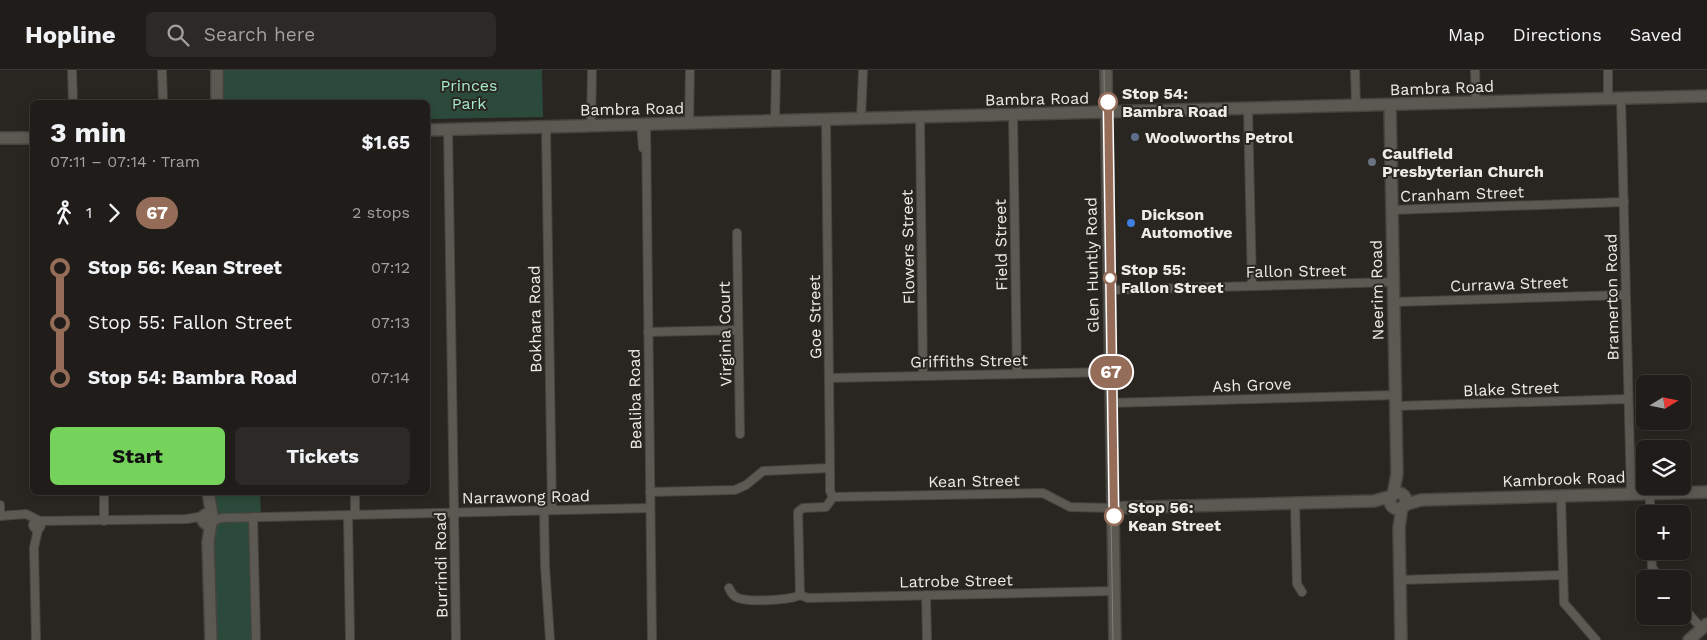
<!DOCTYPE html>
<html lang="en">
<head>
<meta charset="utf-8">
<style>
  :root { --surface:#1f1c19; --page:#2c2926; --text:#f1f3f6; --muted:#a1a1a2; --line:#3c3a38; --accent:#75d25b }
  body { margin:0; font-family:"Work Sans",sans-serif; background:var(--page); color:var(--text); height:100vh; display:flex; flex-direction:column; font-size:19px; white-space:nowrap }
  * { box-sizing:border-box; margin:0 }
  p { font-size:16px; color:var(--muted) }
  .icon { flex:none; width:28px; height:28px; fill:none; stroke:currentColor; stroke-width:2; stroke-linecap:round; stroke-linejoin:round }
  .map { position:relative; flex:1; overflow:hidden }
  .side { position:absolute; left:30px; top:30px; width:400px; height:395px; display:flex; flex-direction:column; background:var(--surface); border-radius:8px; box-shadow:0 2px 8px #0003,0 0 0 1px var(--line) }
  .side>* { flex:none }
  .badge { padding:0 10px; border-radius:16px; font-size:18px; line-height:32px }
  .needle { width:32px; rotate:80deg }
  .fabs { position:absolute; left:1636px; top:305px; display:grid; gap:10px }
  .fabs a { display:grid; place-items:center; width:55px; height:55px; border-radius:8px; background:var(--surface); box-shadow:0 2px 8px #0003,0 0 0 1px var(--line); font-size:25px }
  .map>.badge { position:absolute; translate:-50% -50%; box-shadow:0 0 0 2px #fff }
  .legs { display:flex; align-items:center; gap:8px; height:55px; padding:0 20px; font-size:16px }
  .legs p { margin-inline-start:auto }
  .head { display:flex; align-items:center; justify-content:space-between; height:85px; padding:0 20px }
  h1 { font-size:28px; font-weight:700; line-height:38px }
  .cta { display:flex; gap:10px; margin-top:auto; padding:10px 20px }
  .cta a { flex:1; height:58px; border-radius:8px; background:var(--accent); color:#111; font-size:20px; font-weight:700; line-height:58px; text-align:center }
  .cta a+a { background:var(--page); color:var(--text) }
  ul { padding:0 20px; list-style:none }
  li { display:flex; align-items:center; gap:18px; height:55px; font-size:19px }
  li i { display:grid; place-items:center; width:8px; height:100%; margin:0 6px; background:currentColor }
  li i::after { content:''; width:12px; height:12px; margin:-6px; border:4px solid; border-radius:50%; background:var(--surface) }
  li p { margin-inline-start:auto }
  li:first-child i { background:linear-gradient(#0000 50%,currentColor 0) }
  li:last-child i { background:linear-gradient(currentColor 50%,#0000 0) }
  header { display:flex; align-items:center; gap:30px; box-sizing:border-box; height:70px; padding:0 25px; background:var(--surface); border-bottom:1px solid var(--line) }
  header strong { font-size:24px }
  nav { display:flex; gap:28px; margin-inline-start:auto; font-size:18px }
  .search { width:350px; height:45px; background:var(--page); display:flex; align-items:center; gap:12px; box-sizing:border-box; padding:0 18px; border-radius:8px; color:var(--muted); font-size:19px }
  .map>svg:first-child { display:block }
</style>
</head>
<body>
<header>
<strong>Hopline</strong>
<div class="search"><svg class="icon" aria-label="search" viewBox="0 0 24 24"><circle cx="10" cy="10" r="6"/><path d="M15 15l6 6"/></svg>Search here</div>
<nav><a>Map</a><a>Directions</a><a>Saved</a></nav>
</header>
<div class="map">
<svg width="1707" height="570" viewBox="0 0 1707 570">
  <rect width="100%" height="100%" fill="#292621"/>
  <g fill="#2c4a3b">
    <path d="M 223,0 L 542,0 L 543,47 L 428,49 L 428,32 L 224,32 Z"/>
    <path d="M 213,423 L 260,423 L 261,443 L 217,444 Z"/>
    <path d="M 245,451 L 249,453 L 250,458 L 252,570 L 214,570 L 212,463 L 216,453 Z"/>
  </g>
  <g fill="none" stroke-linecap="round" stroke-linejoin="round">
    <g stroke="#47443f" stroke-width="10">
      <g id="street">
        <path d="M 72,0 L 73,32"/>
        <path d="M 162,0 L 163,32"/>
        <path d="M 1355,0 L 1356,37"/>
        <path d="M 1475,0 L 1476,33"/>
        <path d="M 1608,0 L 1608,29"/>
        <path d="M 1621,29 L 1631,424"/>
        <path d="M 1248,40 L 1252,215"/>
        <path d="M 1013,46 L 1017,304"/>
        <path d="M 920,48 L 923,306"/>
        <path d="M 861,49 L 863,0"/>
        <path d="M 826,50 L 830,398 L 830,421 L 833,427"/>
        <path d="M 775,52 L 776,0"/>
        <path d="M 689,54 L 690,0"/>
        <path d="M 641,55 L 643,78"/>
        <path d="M 646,55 L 652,570"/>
        <path d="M 546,57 L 552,440"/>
        <path d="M 591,57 L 592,0"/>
        <path d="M 448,59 L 456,570"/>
        <path d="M 1391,140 L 1624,132"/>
        <path d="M 737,163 L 740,364"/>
        <path d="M 1109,220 L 1393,212"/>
        <path d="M 1393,232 L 1625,225"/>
        <path d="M 648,262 L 738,260"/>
        <path d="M 829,308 L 1110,302"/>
        <path d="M 1110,333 L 1396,325"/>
        <path d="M 1396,336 L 1628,329"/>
        <path d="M 104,422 L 104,451"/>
        <path d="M 355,422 L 355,444"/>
        <path d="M 650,422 L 735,420 L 746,415 L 763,401 L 830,398"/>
        <path d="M 1650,423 L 1650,444"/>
        <path d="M 1561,426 L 1564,533 L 1596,570"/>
        <path d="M 833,427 L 1043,423 L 1070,437 L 1112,438"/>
        <path d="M 1295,433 L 1297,514 L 1302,522"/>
        <path d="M 0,435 L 0,446"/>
        <path d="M 544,440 L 545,496 L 550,570"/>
        <path d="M 348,445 L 350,570"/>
        <path d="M 0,446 L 26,444 L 38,450"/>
        <path d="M 253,447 L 256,570"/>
        <circle cx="37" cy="455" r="4"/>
        <path d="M 39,451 L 187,449 L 204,446"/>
        <path d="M 212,451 L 222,448 L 650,438"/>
        <path d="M 1651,481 L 1652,497 L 1659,509"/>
        <path d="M 1399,510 L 1563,505"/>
        <path d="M 729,518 C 731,522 732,525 736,527 C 746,533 791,530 800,525"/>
        <path d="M 800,525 L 808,528 L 1114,521"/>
        <path d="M 800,525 L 798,442 L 803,438 L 826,437 L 833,427"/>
        <path d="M 926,525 L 927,570"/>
        <path d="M 1682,536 L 1702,559"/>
        <path d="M 36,570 L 34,478 L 38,459"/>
      </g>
    </g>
    <g stroke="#47443f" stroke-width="14">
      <g id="secondary">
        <path d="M 217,0 L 217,32"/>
        <path d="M 1106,0 L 1115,570"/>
        <path d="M 1390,36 L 1397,404 L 1393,425"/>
        <path d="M 428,60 L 1707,26"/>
        <path d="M 0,68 L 32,68"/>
        <path d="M 208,422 L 212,445"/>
        <circle cx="1398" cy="431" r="8"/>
        <path d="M 1404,435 L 1421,430 L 1707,422"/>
        <path d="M 1112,438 L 1374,431 L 1392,426"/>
        <circle cx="208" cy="449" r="5"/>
        <path d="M 211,570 L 208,472 L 211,452"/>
        <path d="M 1401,570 L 1399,458 L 1402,437"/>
        <path d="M 1689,570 L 1707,554"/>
      </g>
    </g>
    <use href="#street" stroke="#5c5953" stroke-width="8"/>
    <use href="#secondary" stroke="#5c5953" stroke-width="11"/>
    <path stroke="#83807b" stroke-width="1" d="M 1104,0 L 1113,570"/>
  </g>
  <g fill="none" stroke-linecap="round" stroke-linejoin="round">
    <g stroke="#fff" stroke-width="11">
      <path id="line-1" d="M 1108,32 L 1114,446"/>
    </g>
    <use href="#line-1" stroke="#956c58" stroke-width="8"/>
  </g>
  <g fill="#fff" stroke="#956c58" stroke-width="2.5">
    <circle cx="1108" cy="32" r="9"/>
    <circle cx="1110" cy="208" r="6"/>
    <circle cx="1114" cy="446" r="9"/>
  </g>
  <circle fill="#5c6f8a" stroke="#292621" stroke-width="2" cx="1135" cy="67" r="5"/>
  <circle fill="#6b7280" stroke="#292621" stroke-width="2" cx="1372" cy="92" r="5"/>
  <circle fill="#3f7fe0" stroke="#292621" stroke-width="2" cx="1131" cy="153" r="5"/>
  <g text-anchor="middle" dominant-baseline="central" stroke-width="4" stroke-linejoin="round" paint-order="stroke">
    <g font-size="16" fill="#a5eac8" stroke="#292621">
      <text x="469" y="15">Princes<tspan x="469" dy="18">Park</tspan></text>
    </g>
    <g font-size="16" fill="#edebe7" stroke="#292621">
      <text transform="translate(1442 18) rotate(-2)">Bambra Road</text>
      <text transform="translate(1037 29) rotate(-1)">Bambra Road</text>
      <text transform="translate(632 39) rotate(-1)">Bambra Road</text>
      <text transform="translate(1462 124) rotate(-2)">Cranham Street</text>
      <text transform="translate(1001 175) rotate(-91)">Field Street</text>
      <text transform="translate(908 177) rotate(-91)">Flowers Street</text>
      <text transform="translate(1092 195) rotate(-91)">Glen Huntly Road</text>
      <text transform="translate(1296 201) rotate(-1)">Fallon Street</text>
      <text transform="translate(1509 214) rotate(-2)">Currawa Street</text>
      <text transform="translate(1377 220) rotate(-91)">Neerim Road</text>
      <text transform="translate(1612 227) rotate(-91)">Bramerton Road</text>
      <text transform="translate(815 247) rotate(-91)">Goe Street</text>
      <text transform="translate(535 249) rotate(-91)">Bokhara Road</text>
      <text transform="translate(725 264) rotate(-91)">Virginia Court</text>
      <text transform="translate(969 291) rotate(-1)">Griffiths Street</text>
      <text transform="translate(1252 315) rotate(-2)">Ash Grove</text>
      <text transform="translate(1511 319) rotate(-2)">Blake Street</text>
      <text transform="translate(635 329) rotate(-91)">Bealiba Road</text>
      <text transform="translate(1564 409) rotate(-2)">Kambrook Road</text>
      <text transform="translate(974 411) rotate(-1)">Kean Street</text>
      <text transform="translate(526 427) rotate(-1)">Narrawong Road</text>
      <text transform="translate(441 495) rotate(-91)">Burrindi Road</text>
      <text transform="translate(956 511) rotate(-1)">Latrobe Street</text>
    </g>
    <g font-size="16" font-weight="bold" fill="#edebe7" stroke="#292621" text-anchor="start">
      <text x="1122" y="23">Stop 54:<tspan x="1122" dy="18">Bambra Road</tspan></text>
      <text x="1121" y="199">Stop 55:<tspan x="1121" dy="18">Fallon Street</tspan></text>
      <text x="1128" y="437">Stop 56:<tspan x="1128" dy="18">Kean Street</tspan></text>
    </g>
    <g font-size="16" font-weight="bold" fill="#edebe7" stroke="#292621" text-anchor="start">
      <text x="1145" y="67">Woolworths Petrol</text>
      <text x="1382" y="83">Caulfield<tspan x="1382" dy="18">Presbyterian Church</tspan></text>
      <text x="1141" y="144">Dickson<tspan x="1141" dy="18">Automotive</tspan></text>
    </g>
  </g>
</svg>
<div class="fabs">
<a><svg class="needle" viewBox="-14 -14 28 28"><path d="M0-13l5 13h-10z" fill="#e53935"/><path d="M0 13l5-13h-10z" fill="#a1a1a2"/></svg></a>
<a><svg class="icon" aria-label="layers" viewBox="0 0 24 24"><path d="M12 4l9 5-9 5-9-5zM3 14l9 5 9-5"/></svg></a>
<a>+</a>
<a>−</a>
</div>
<b class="badge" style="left:1111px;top:302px;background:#956c58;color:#fff">67</b>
<section class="side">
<div class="head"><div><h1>3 min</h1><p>07:11 – 07:14 · Tram</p></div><b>$1.65</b></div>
<div class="legs"><svg class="icon" aria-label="walk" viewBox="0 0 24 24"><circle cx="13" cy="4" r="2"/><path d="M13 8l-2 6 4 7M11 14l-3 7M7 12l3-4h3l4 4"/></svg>1<svg class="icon" aria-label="forward" viewBox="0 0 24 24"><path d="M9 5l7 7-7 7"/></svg><b class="badge" style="background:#956c58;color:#fff">67</b><p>2 stops</p></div>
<ul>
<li><i style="color:#956c58"></i><b>Stop 56: Kean Street</b><p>07:12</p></li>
<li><i style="color:#956c58"></i><span>Stop 55: Fallon Street</span><p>07:13</p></li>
<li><i style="color:#956c58"></i><b>Stop 54: Bambra Road</b><p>07:14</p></li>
</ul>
<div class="cta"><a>Start</a><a>Tickets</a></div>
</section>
</div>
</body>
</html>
